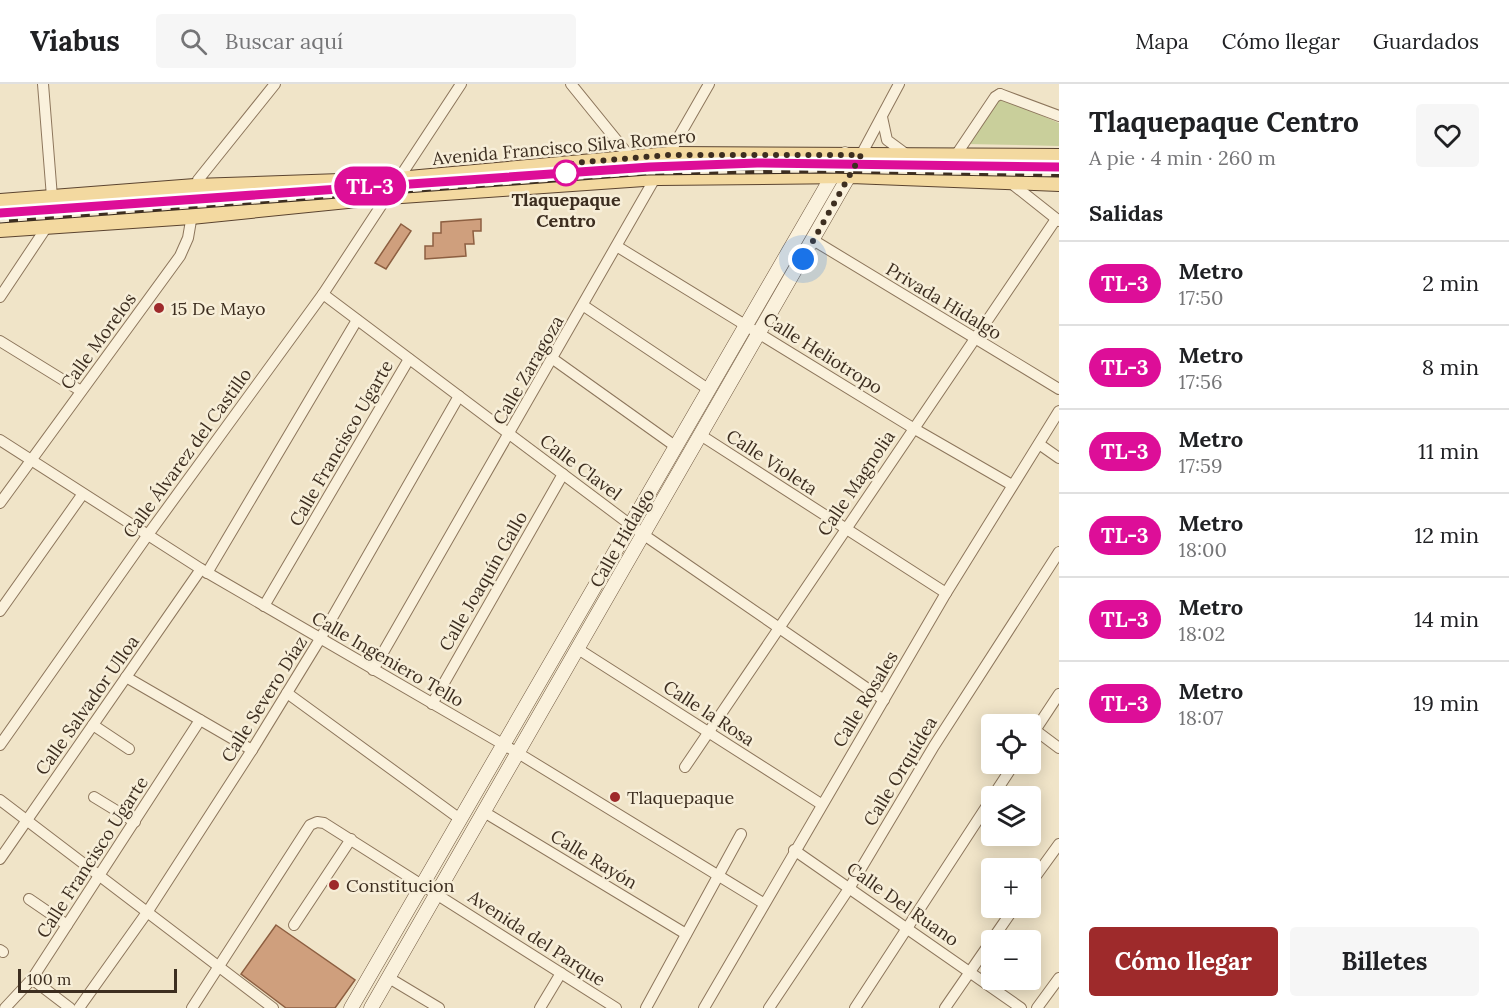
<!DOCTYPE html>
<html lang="es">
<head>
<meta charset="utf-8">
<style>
  :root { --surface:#fff; --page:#f6f6f6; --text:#202124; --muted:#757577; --line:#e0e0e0; --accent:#9e2a2b }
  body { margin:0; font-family:Lora,serif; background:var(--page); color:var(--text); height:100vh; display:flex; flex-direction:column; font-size:22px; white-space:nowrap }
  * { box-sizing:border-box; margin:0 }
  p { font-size:20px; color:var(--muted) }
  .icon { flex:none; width:33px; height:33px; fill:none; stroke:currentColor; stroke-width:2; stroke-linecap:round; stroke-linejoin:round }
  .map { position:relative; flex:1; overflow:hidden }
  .panel { display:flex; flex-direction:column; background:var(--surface); width:450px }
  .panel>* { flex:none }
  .badge { padding:0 12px; border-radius:20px; font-size:21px; line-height:39px }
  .tools { position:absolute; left:981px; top:630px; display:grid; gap:12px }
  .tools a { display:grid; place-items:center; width:60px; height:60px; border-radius:6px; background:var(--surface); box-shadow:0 3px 15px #0003; font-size:30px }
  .scale { position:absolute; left:18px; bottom:15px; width:159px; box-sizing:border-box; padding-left:6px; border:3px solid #3d2e20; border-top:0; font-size:16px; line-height:21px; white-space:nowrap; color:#3d2e20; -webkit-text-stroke:4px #f7eed8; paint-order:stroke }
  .you { position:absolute; width:30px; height:30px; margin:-15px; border:4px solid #fff; border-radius:50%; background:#1a73e8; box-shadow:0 0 0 9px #1a73e833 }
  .map>.badge { position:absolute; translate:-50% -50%; box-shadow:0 0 0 3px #fff }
  h2 { padding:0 30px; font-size:22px; line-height:54px }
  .round { display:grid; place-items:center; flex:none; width:63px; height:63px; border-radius:6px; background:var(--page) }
  .summary { display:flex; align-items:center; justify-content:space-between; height:102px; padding:0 30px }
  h1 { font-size:28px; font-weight:800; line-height:45px }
  .button { display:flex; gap:12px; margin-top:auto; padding:12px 30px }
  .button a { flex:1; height:69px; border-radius:6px; background:var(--accent); color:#fff; font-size:24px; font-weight:800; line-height:69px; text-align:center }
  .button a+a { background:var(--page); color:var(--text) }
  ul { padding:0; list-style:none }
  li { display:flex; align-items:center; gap:18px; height:84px; padding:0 30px; border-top:2px solid var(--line) }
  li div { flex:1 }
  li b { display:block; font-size:22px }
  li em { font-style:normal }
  li .badge { min-width:66px; font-weight:700; text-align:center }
  header { display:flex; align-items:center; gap:36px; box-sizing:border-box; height:84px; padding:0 30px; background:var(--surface); border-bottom:2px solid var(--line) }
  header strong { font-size:28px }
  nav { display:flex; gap:33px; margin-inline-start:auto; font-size:21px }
  .search { width:420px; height:54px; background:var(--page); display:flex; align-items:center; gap:15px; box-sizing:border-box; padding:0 21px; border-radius:6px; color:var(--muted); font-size:22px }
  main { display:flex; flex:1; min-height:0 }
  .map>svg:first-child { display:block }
</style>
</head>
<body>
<header>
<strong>Viabus</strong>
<div class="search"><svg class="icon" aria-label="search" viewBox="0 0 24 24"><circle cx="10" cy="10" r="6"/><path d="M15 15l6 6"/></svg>Buscar aquí</div>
<nav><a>Mapa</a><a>Cómo llegar</a><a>Guardados</a></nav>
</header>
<main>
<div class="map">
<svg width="1059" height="924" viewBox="0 0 1059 924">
  <rect width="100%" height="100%" fill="#f0e4c8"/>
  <path fill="#c9cf9b" d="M 1001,14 L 1059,39 L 1059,62 L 967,60 Z"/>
  <g fill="#cf9f7d" stroke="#8d5f41" stroke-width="1.5">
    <path d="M 481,135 L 481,147 L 473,147 L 474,160 L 465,160 L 466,172 L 425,175 L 425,162 L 433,162 L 433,149 L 441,149 L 441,138 Z"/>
    <path d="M 401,140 L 411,147 L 386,185 L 375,179 Z"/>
    <path d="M 276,841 L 355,896 L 335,924 L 286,924 L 241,890 Z"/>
  </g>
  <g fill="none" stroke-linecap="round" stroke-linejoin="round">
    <g stroke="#8d765c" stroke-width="12">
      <g id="street">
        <path d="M 571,0 L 631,74"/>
        <path d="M 1000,10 L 1059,32"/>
        <path d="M 882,33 L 887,56 L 906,70"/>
        <path d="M 861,71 L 899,0"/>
        <path d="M 956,71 L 995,13 L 1000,10"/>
        <path d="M 1011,99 L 1059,137"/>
        <path d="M 813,156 L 1059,305"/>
        <path d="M 618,163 L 913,344 L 1012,401"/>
        <path d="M 323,210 L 644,451 L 884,616"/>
        <path d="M 0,213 L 48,141 L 52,113 L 43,0"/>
        <path d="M 584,222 L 708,305"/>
        <path d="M 0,257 L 81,307"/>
        <path d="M 553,275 L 675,362"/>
        <path d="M 702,352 L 946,509"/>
        <path d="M 0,356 L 201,485 L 518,669 L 763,819"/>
        <path d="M 1039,360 L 1059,374"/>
        <path d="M 0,419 L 180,172 L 188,154 L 198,96 L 275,0"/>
        <path d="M 207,489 L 357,236"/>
        <path d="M 264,522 L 409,275"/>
        <path d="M 0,527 L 82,411"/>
        <path d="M 578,565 L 821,720"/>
        <path d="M 373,586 L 709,0"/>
        <path d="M 126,593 L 252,666"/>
        <path d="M 287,609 L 460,735"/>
        <path d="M 432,620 L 563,390"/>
        <path d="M 93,641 L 129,665"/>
        <path d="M 1035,646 L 1059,664"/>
        <path d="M 1030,654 L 1059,610"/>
        <path d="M 0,661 L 147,452 L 323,210 L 461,0"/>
        <path d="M 685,683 L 1056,135"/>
        <path d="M 993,712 L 1014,680"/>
        <path d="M 94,713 L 135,738"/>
        <path d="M 0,716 L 273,924"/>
        <path d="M 484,728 L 686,850"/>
        <path d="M 794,766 L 1021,924"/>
        <path d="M 0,775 L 201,485"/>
        <path d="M 1030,800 L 1059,760"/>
        <path d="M 29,815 L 67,841"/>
        <path d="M 294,841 L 351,755"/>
        <path d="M 0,866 L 3,868"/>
        <path d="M 389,894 L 439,924"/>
        <path d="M 32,895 L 70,924"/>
        <path d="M 5,924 L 32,895 L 200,636"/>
        <path d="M 79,924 L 148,827 L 252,666 L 320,555 L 459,312"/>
        <path d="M 192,924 L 310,741 L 317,738 L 324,739 L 616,924"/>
        <path d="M 540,924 L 561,889"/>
        <path d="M 646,924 L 741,750"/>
        <path d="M 704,924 L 946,509 L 1059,327"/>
        <path d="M 769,924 L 850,803 L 934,662 L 1059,468"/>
        <path d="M 855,924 L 992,714"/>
        <path d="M 945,924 L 1014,824"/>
        <path d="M 1037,924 L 1059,894"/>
      </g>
    </g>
    <g stroke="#6f573f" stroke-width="15">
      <g id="secondary">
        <path d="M 351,924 L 845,70"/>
        <path d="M 371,924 L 861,71"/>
      </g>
    </g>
    <g stroke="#5b4430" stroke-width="18">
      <g id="primary">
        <path d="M 0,118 L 195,103 L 398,96 L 669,71 L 1059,73"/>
        <path d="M 0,145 L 191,132 L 387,112 L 658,93 L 851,91 L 1059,99"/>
      </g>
    </g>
    <use href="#street" stroke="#faf1dc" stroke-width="10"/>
    <use href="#secondary" stroke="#faf1dc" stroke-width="14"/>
    <use href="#primary" stroke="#f3d9a0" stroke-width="16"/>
    <g stroke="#3d2e20" stroke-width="5">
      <path id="rail" d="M 0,137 L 648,89 L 821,87 L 1059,91"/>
    </g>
    <use href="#rail" stroke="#f7eed8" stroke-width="3" stroke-dasharray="9" stroke-linecap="butt"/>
  </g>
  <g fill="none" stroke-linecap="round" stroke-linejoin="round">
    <g stroke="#fff" stroke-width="14">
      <path id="line" d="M 0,129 L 650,83 L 757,79 L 1059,83"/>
    </g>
    <use href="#line" stroke="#dd0e98" stroke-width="9"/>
    <path stroke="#3d2e20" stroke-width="6" stroke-dasharray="0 10.8" d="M 566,89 L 572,79 L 669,71 L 861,71 L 803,175"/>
  </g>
  <circle fill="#fff" stroke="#dd0e98" stroke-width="3" cx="566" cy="89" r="12"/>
  <g fill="#9e2a2b" stroke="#f7eed8" stroke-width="2">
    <circle cx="159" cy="224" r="6"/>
    <circle cx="615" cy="713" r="6"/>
    <circle cx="334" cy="801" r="6"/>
  </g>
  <g text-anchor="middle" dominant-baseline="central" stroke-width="5" stroke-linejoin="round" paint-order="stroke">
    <g font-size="18" fill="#3d2e20" stroke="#f7eed8">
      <text transform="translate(564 63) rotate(-5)">Avenida Francisco Silva Romero</text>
      <text transform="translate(944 217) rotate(31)">Privada Hidalgo</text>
      <text transform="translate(98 257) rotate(-54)">Calle Morelos</text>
      <text transform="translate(823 269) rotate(32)">Calle Heliotropo</text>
      <text transform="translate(528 286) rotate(-60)">Calle Zaragoza</text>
      <text transform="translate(341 359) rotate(-60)">Calle Francisco Ugarte</text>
      <text transform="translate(187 369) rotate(-54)">Calle Álvarez del Castillo</text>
      <text transform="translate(772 378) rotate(33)">Calle Violeta</text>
      <text transform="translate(581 383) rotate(37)">Calle Clavel</text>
      <text transform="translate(856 399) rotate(-56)">Calle Magnolia</text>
      <text transform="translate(622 454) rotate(-60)">Calle Hidalgo</text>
      <text transform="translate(483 497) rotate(-60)">Calle Joaquín Gallo</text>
      <text transform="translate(388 575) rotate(30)">Calle Ingeniero Tello</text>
      <text transform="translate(264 615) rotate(-58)">Calle Severo Díaz</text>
      <text transform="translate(865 615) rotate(-59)">Calle Rosales</text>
      <text transform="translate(87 621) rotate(-55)">Calle Salvador Ulloa</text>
      <text transform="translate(709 629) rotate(33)">Calle la Rosa</text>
      <text transform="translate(900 687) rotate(-59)">Calle Orquídea</text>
      <text transform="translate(92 773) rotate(-57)">Calle Francisco Ugarte</text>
      <text transform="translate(594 775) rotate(31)">Calle Rayón</text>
      <text transform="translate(903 820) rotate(35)">Calle Del Ruano</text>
      <text transform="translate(537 854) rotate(33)">Avenida del Parque</text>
    </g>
    <g font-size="18" font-weight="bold" fill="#3d2e20" stroke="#f7eed8">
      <text x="566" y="115">Tlaquepaque<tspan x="566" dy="21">Centro</tspan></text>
    </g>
    <g font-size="18" fill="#3d2e20" stroke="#f7eed8" text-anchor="start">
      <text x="171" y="224">15 De Mayo</text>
      <text x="627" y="713">Tlaquepaque</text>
      <text x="346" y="801">Constitucion</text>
    </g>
  </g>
</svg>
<div class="tools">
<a><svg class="icon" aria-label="locate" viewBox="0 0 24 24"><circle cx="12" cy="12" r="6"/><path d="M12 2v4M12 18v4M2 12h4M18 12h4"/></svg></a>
<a><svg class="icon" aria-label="layers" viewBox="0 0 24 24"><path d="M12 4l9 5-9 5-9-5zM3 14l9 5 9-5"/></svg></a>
<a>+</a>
<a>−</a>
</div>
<div class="scale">100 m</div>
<div class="you" style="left:803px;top:175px"></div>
<b class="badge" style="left:370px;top:102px;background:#dd0e98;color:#fff">TL-3</b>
</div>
<section class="panel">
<div class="summary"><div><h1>Tlaquepaque Centro</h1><p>A pie · 4 min · 260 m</p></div><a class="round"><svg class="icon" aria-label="heart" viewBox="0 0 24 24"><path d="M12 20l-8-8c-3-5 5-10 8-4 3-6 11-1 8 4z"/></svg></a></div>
<h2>Salidas</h2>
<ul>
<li><span class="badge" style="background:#dd0e98;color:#fff">TL-3</span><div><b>Metro</b><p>17:50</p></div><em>2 min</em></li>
<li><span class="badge" style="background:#dd0e98;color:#fff">TL-3</span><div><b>Metro</b><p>17:56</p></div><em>8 min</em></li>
<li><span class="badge" style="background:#dd0e98;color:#fff">TL-3</span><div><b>Metro</b><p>17:59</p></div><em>11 min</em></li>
<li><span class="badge" style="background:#dd0e98;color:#fff">TL-3</span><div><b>Metro</b><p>18:00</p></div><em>12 min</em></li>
<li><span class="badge" style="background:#dd0e98;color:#fff">TL-3</span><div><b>Metro</b><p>18:02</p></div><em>14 min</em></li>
<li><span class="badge" style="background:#dd0e98;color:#fff">TL-3</span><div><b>Metro</b><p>18:07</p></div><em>19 min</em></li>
</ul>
<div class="button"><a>Cómo llegar</a><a>Billetes</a></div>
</section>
</main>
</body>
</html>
